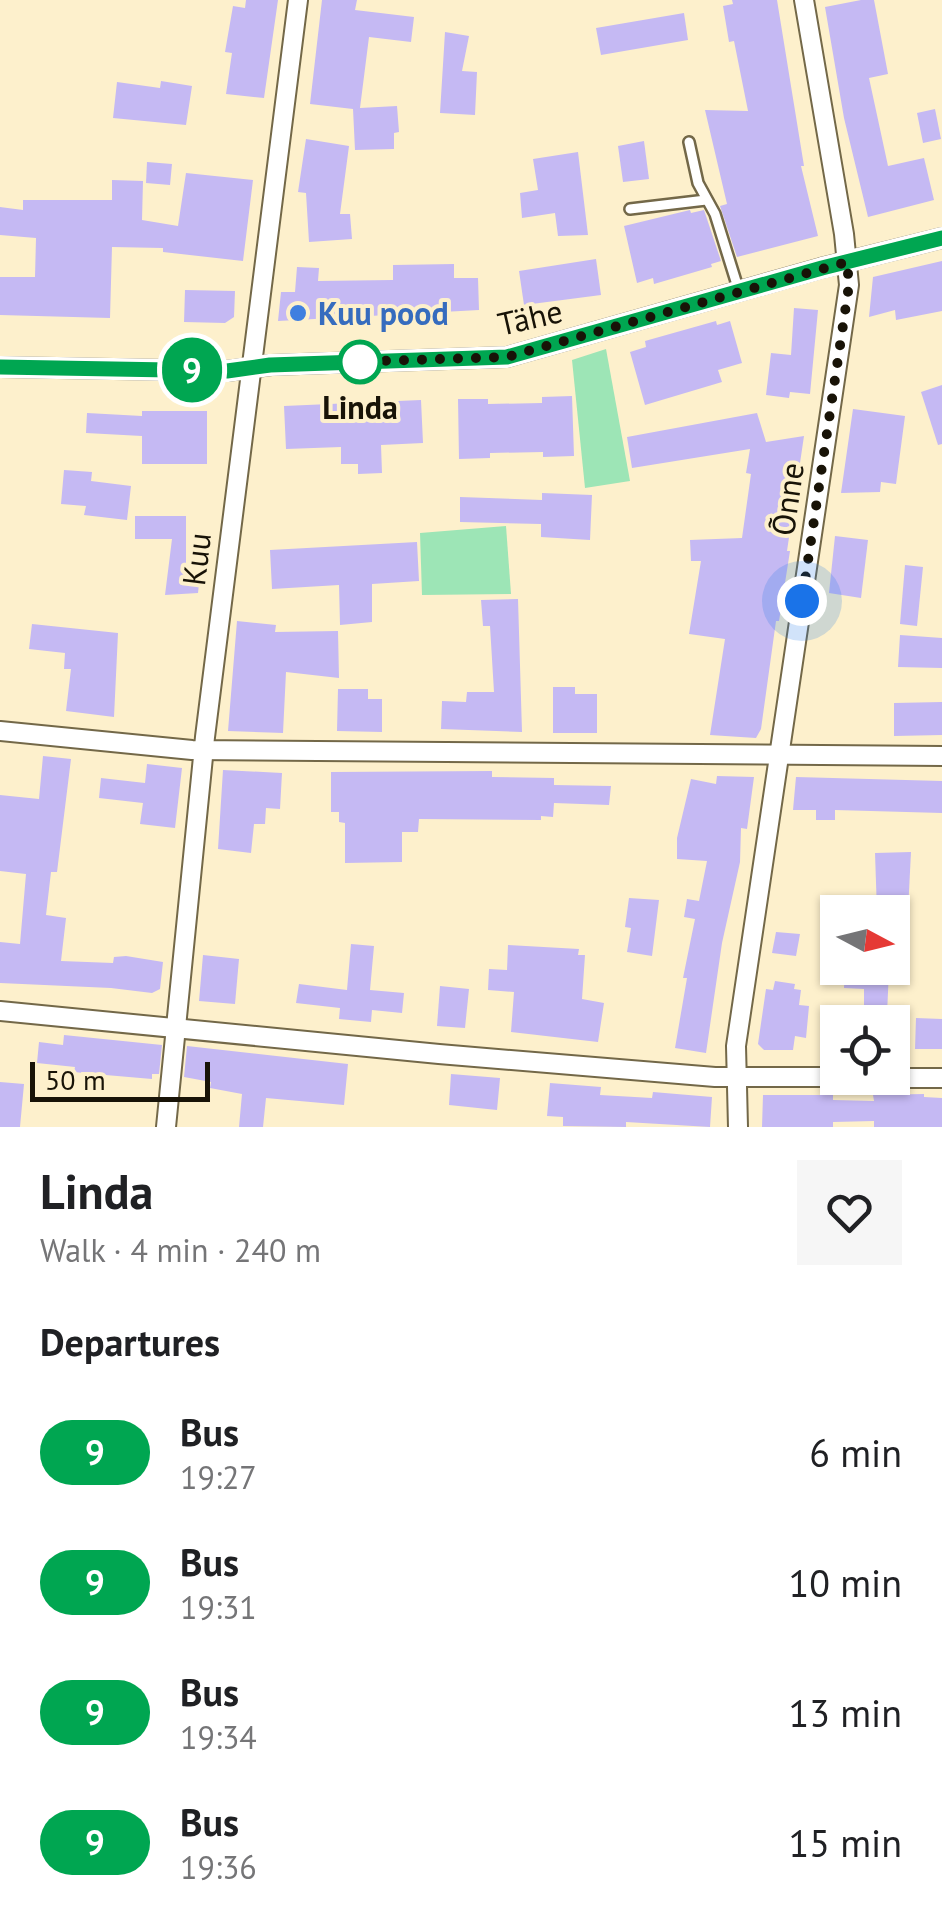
<!DOCTYPE html>
<html lang="en">
<head>
<meta charset="utf-8">
<style>
  :root { --surface:#fff; --page:#f6f6f6; --text:#202124; --muted:#757577 }
  body { margin:0; font-family:"PT Sans",sans-serif; background:var(--page); color:var(--text); height:100vh; display:flex; flex-direction:column; font-size:38px; white-space:nowrap }
  * { box-sizing:border-box; margin:0 }
  p { font-size:32px; color:var(--muted) }
  .icon { flex:none; width:55px; height:55px; fill:none; stroke:currentColor; stroke-width:2; stroke-linecap:round; stroke-linejoin:round }
  .map { position:relative; height:1127px; overflow:hidden }
  .drawer { display:flex; flex-direction:column; background:var(--surface); flex:1 }
  .drawer>* { flex:none }
  .badge { padding:0 20px; border-radius:32px; font-size:35px; line-height:65px }
  .needle { width:65px; rotate:97deg }
  .controls { position:absolute; left:820px; top:895px; display:grid; gap:20px }
  .controls a { display:grid; place-items:center; width:90px; height:90px; border-radius:0px; background:var(--surface); box-shadow:0 2px 8px #0004; font-size:50px }
  .scale { position:absolute; left:30px; bottom:25px; width:180px; box-sizing:border-box; padding-left:10px; border:5px solid #181307; border-top:0; font-size:28px; line-height:35px; white-space:nowrap; color:#181307; -webkit-text-stroke:8px #fdf0cc; paint-order:stroke }
  .you { position:absolute; width:50px; height:50px; margin:-25px; border:8px solid #fff; border-radius:50%; background:#1a73e8; box-shadow:0 0 0 15px #1a73e833 }
  .map>.badge { position:absolute; translate:-50% -50%; box-shadow:0 0 0 5px #fff }
  h2 { padding:0 40px; font-size:38px; line-height:90px }
  .round { display:grid; place-items:center; flex:none; width:105px; height:105px; border-radius:0px; background:var(--page) }
  .head { display:flex; align-items:center; justify-content:space-between; height:170px; padding:0 40px }
  h1 { font-size:48px; font-weight:700; line-height:75px }
  ul { padding:0; list-style:none }
  li { display:flex; align-items:center; gap:30px; height:130px; padding:0 40px }
  li div { flex:1 }
  li b { display:block; font-size:38px }
  li em { font-style:normal }
  li .badge { min-width:110px; font-weight:700; text-align:center }
  .map>svg:first-child { display:block }
</style>
</head>
<body>
<div class="map">
<svg width="942" height="1127" viewBox="0 0 942 1127">
  <rect width="100%" height="100%" fill="#fdf0cc"/>
  <g fill="#9de5b6">
    <path d="M 606,349 L 630,481 L 585,488 L 572,360 Z"/>
    <path d="M 506,526 L 511,594 L 422,595 L 420,533 Z"/>
  </g>
  <g fill="#c5b9f3">
    <path d="M 246,0 L 278,0 L 264,98 L 226,94 L 232,53 L 225,52 L 233,6 L 245,8 Z"/>
    <path d="M 322,0 L 357,0 L 355,10 L 414,17 L 411,42 L 369,37 L 360,108 L 397,106 L 399,132 L 394,133 L 394,149 L 355,150 L 353,109 L 310,104 Z"/>
    <path d="M 732,0 L 777,0 L 804,166 L 801,166 L 818,236 L 737,257 L 720,206 L 727,204 L 705,110 L 748,111 L 734,41 L 729,42 L 723,6 L 733,4 Z"/>
    <path d="M 861,0 L 874,0 L 888,74 L 869,78 L 888,166 L 924,158 L 934,200 L 868,217 L 844,118 L 825,7 Z"/>
    <path d="M 684,13 L 688,40 L 601,55 L 596,28 Z"/>
    <path d="M 445,32 L 469,36 L 462,71 L 477,72 L 475,115 L 440,113 Z"/>
    <path d="M 161,81 L 192,86 L 186,125 L 113,118 L 117,82 L 160,88 Z"/>
    <path d="M 935,109 L 941,139 L 923,143 L 917,113 Z"/>
    <path d="M 306,139 L 349,146 L 340,214 L 350,214 L 352,239 L 309,242 L 306,193 L 298,192 Z"/>
    <path d="M 644,141 L 649,179 L 623,182 L 618,146 Z"/>
    <path d="M 578,152 L 588,235 L 558,236 L 555,213 L 522,218 L 520,193 L 538,190 L 533,159 Z"/>
    <path d="M 147,162 L 172,164 L 170,185 L 146,183 Z"/>
    <path d="M 186,173 L 253,180 L 243,261 L 163,252 L 163,248 L 112,247 L 110,318 L 0,315 L 0,277 L 35,277 L 36,238 L 0,235 L 0,207 L 23,210 L 23,200 L 112,200 L 112,180 L 143,181 L 142,220 L 178,226 Z"/>
    <path d="M 690,210 L 691,213 L 704,210 L 721,261 L 711,264 L 712,267 L 654,284 L 653,278 L 637,283 L 624,226 Z"/>
    <path d="M 596,259 L 601,295 L 524,305 L 519,271 Z"/>
    <path d="M 942,261 L 942,311 L 896,320 L 895,310 L 869,317 L 873,277 Z"/>
    <path d="M 454,264 L 454,278 L 478,278 L 479,310 L 278,321 L 281,292 L 295,292 L 297,267 L 319,268 L 318,281 L 393,280 L 393,265 Z"/>
    <path d="M 185,290 L 235,291 L 234,317 L 225,323 L 184,322 Z"/>
    <path d="M 794,308 L 818,310 L 810,394 L 790,392 L 789,398 L 766,395 L 771,353 L 791,355 Z"/>
    <path d="M 716,321 L 717,325 L 730,321 L 742,363 L 718,370 L 722,382 L 645,405 L 630,352 L 646,347 L 645,341 Z"/>
    <path d="M 942,385 L 942,444 L 938,445 L 921,392 Z"/>
    <path d="M 572,396 L 574,456 L 543,457 L 543,452 L 490,453 L 490,458 L 459,459 L 458,399 L 488,399 L 488,404 L 542,403 L 542,397 Z"/>
    <path d="M 421,400 L 423,443 L 381,445 L 382,473 L 358,474 L 358,464 L 341,464 L 341,447 L 286,449 L 284,406 Z"/>
    <path d="M 853,409 L 905,416 L 896,484 L 881,482 L 880,492 L 841,493 Z"/>
    <path d="M 142,411 L 207,411 L 207,464 L 142,464 L 142,436 L 86,433 L 87,413 L 142,416 Z"/>
    <path d="M 757,413 L 766,442 L 804,436 L 787,551 L 790,551 L 779,621 L 776,621 L 761,729 L 756,738 L 710,735 L 725,639 L 689,634 L 701,561 L 691,561 L 690,540 L 742,538 L 751,474 L 746,473 L 750,449 L 632,468 L 627,437 Z"/>
    <path d="M 64,470 L 92,472 L 91,481 L 131,486 L 127,520 L 84,515 L 86,506 L 61,504 Z"/>
    <path d="M 542,493 L 592,495 L 590,540 L 541,537 L 541,524 L 460,522 L 460,497 L 542,500 Z"/>
    <path d="M 135,516 L 186,516 L 186,572 L 200,574 L 198,593 L 165,595 L 172,539 L 135,539 Z"/>
    <path d="M 835,536 L 868,540 L 861,598 L 829,593 Z"/>
    <path d="M 417,542 L 419,581 L 372,584 L 372,622 L 340,625 L 339,585 L 272,589 L 270,550 Z"/>
    <path d="M 905,565 L 923,567 L 917,626 L 900,624 Z"/>
    <path d="M 518,599 L 522,732 L 441,729 L 442,701 L 466,702 L 467,692 L 494,692 L 490,626 L 483,626 L 481,600 Z"/>
    <path d="M 237,621 L 276,625 L 275,632 L 338,631 L 339,678 L 286,672 L 283,733 L 228,731 Z"/>
    <path d="M 32,624 L 118,633 L 114,717 L 66,711 L 71,669 L 64,669 L 65,653 L 29,649 Z"/>
    <path d="M 900,635 L 942,638 L 942,668 L 898,667 Z"/>
    <path d="M 553,687 L 575,687 L 575,694 L 597,694 L 597,733 L 553,733 Z"/>
    <path d="M 338,689 L 368,689 L 368,699 L 382,699 L 382,732 L 337,731 Z"/>
    <path d="M 942,702 L 942,735 L 894,736 L 894,703 Z"/>
    <path d="M 43,756 L 71,759 L 57,872 L 51,872 L 46,915 L 66,918 L 61,961 L 113,963 L 114,957 L 126,956 L 163,962 L 160,989 L 152,993 L 111,988 L 0,983 L 0,942 L 20,944 L 26,874 L 0,871 L 0,795 L 39,799 Z"/>
    <path d="M 147,764 L 182,768 L 175,828 L 140,824 L 143,803 L 99,798 L 101,778 L 145,783 Z"/>
    <path d="M 223,770 L 282,773 L 280,809 L 266,808 L 265,824 L 254,824 L 251,853 L 218,849 Z"/>
    <path d="M 492,771 L 492,777 L 554,778 L 554,785 L 611,786 L 609,805 L 554,803 L 553,817 L 541,816 L 541,820 L 419,819 L 418,832 L 402,832 L 402,862 L 345,863 L 345,823 L 339,822 L 339,812 L 331,812 L 331,772 Z"/>
    <path d="M 717,776 L 754,777 L 747,829 L 741,828 L 740,862 L 722,943 L 706,1053 L 675,1048 L 687,978 L 683,978 L 695,919 L 684,917 L 687,899 L 699,901 L 707,861 L 677,859 L 677,838 L 691,779 L 716,784 Z"/>
    <path d="M 796,777 L 942,781 L 942,813 L 835,810 L 835,820 L 816,820 L 816,810 L 793,810 Z"/>
    <path d="M 911,852 L 908,911 L 877,912 L 875,853 Z"/>
    <path d="M 629,898 L 659,900 L 652,956 L 627,952 L 631,928 L 625,927 Z"/>
    <path d="M 776,932 L 800,934 L 796,956 L 772,953 Z"/>
    <path d="M 351,944 L 374,946 L 370,990 L 404,993 L 402,1013 L 372,1010 L 371,1022 L 339,1019 L 340,1008 L 296,1003 L 299,984 L 347,990 Z"/>
    <path d="M 508,945 L 579,949 L 578,955 L 585,955 L 582,999 L 604,1003 L 598,1042 L 511,1032 L 514,992 L 488,990 L 489,969 L 507,970 Z"/>
    <path d="M 203,955 L 239,959 L 235,1004 L 199,1001 Z"/>
    <path d="M 845,968 L 889,969 L 887,1015 L 864,1016 L 864,989 L 844,988 Z"/>
    <path d="M 775,981 L 795,984 L 794,989 L 801,990 L 799,1005 L 809,1006 L 806,1038 L 795,1036 L 793,1050 L 764,1050 L 758,1044 L 766,989 L 773,990 Z"/>
    <path d="M 440,986 L 469,989 L 465,1028 L 437,1026 Z"/>
    <path d="M 916,1018 L 942,1019 L 942,1049 L 915,1049 Z"/>
    <path d="M 64,1035 L 162,1045 L 159,1074 L 152,1074 L 152,1079 L 94,1074 L 74,1072 L 75,1067 L 37,1063 L 39,1042 L 63,1045 Z"/>
    <path d="M 187,1046 L 348,1064 L 344,1105 L 266,1098 L 263,1127 L 239,1127 L 242,1094 L 210,1088 L 211,1082 L 184,1077 Z"/>
    <path d="M 451,1074 L 500,1078 L 497,1110 L 449,1105 Z"/>
    <path d="M 0,1082 L 24,1084 L 20,1127 L 0,1127 Z"/>
    <path d="M 550,1083 L 601,1087 L 600,1095 L 652,1098 L 653,1092 L 712,1097 L 710,1127 L 626,1122 L 626,1127 L 563,1126 L 563,1117 L 547,1116 Z"/>
    <path d="M 924,1094 L 924,1097 L 942,1098 L 942,1127 L 874,1127 L 874,1121 L 833,1122 L 833,1127 L 762,1127 L 763,1095 L 833,1095 L 833,1100 L 874,1101 L 873,1095 Z"/>
  </g>
  <g fill="none" stroke-linecap="round" stroke-linejoin="round">
    <g stroke="#736848" stroke-width="14">
      <g id="service">
        <path d="M 689,142 L 698,183 L 715,214 L 739,291"/>
        <path d="M 630,209 L 706,200"/>
      </g>
    </g>
    <g stroke="#736848" stroke-width="22">
      <g id="minor">
        <path d="M 0,367 L 227,371 L 271,365 L 507,357 L 821,268 L 942,238"/>
        <path d="M 0,731 L 192,750 L 942,756"/>
        <path d="M 0,1011 L 439,1054 L 715,1077 L 838,1077"/>
        <path d="M 876,1078 L 942,1078"/>
        <path d="M 166,1127 L 205,737 L 298,0"/>
        <path d="M 738,1127 L 736,1046 L 849,285 L 844,234 L 804,0"/>
      </g>
    </g>
    <use href="#service" stroke="#fff" stroke-width="9"/>
    <use href="#minor" stroke="#fff" stroke-width="18"/>
  </g>
  <g fill="none" stroke-linecap="round" stroke-linejoin="round">
    <g stroke="#fff" stroke-width="22">
      <path id="line" d="M 0,367 L 227,371 L 270,365 L 507,357 L 822,268 L 942,238"/>
    </g>
    <use href="#line" stroke="#00a651" stroke-width="15"/>
    <path stroke="#181307" stroke-width="10" stroke-dasharray="0 18" d="M 360,362 L 346,362 L 507,357 L 847,262 L 849,285 L 802,601"/>
  </g>
  <circle fill="#3f7fe0" stroke="#fdf0cc" stroke-width="4" cx="298" cy="313" r="10"/>
  <circle fill="#fff" stroke="#00a651" stroke-width="5" cx="360" cy="362" r="20"/>
  <g text-anchor="middle" dominant-baseline="central" stroke-width="8" stroke-linejoin="round" paint-order="stroke">
    <g font-size="32" font-weight="bold" fill="#366cbe" stroke="#fdf0cc" text-anchor="start">
      <text x="318" y="313">Kuu pood</text>
    </g>
    <g font-size="32" fill="#181307" stroke="#fdf0cc">
      <text transform="translate(530 317) rotate(-13)">Tähe</text>
      <text transform="translate(787 499) rotate(-82)">Õnne</text>
      <text transform="translate(196 559) rotate(-83)">Kuu</text>
    </g>
    <g font-size="32" font-weight="bold" fill="#181307" stroke="#fdf0cc">
      <text x="360" y="407">Linda</text>
    </g>
  </g>
</svg>
<div class="controls">
<a><svg class="needle" viewBox="-14 -14 28 28"><path d="M0-13l5 13h-10z" fill="#e53935"/><path d="M0 13l5-13h-10z" fill="#757577"/></svg></a>
<a><svg class="icon" aria-label="locate" viewBox="0 0 24 24"><circle cx="12" cy="12" r="6"/><path d="M12 2v4M12 18v4M2 12h4M18 12h4"/></svg></a>
</div>
<div class="scale">50 m</div>
<div class="you" style="left:802px;top:601px"></div>
<b class="badge" style="left:192px;top:370px;background:#00a651;color:#fff">9</b>
</div>
<section class="drawer">
<div class="head"><div><h1>Linda</h1><p>Walk · 4 min · 240 m</p></div><a class="round"><svg class="icon" aria-label="heart" viewBox="0 0 24 24"><path d="M12 20l-8-8c-3-5 5-10 8-4 3-6 11-1 8 4z"/></svg></a></div>
<h2>Departures</h2>
<ul>
<li><span class="badge" style="background:#00a651;color:#fff">9</span><div><b>Bus</b><p>19:27</p></div><em>6 min</em></li>
<li><span class="badge" style="background:#00a651;color:#fff">9</span><div><b>Bus</b><p>19:31</p></div><em>10 min</em></li>
<li><span class="badge" style="background:#00a651;color:#fff">9</span><div><b>Bus</b><p>19:34</p></div><em>13 min</em></li>
<li><span class="badge" style="background:#00a651;color:#fff">9</span><div><b>Bus</b><p>19:36</p></div><em>15 min</em></li>
</ul>
</section>
</body>
</html>
